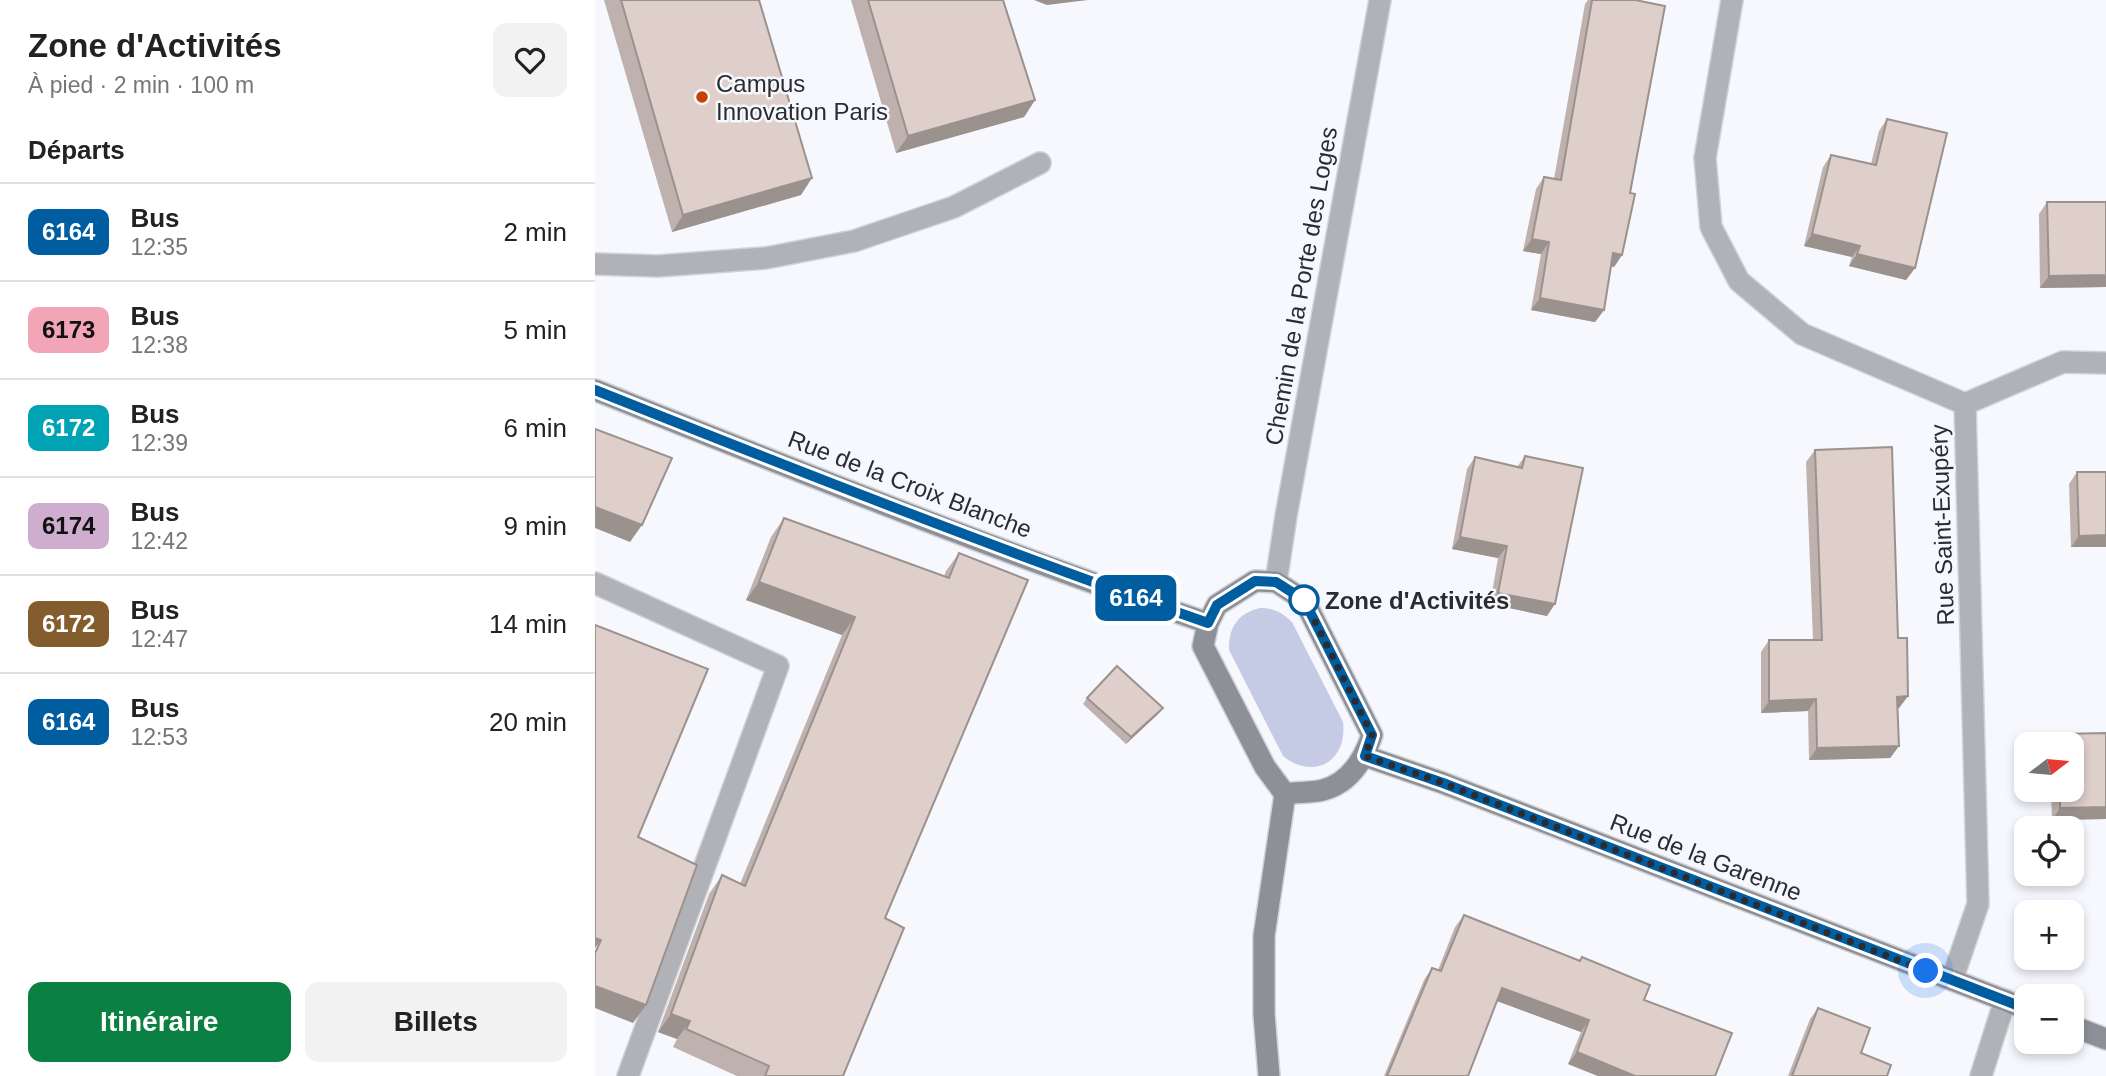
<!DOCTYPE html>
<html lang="fr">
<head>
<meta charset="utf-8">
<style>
  :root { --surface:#fff; --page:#f2f2f2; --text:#222; --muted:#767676; --line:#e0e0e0; --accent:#0b8043 }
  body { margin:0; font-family:Helvetica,sans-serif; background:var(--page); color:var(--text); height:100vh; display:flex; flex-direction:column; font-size:26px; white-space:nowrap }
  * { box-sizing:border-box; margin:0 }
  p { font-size:23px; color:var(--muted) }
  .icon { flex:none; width:38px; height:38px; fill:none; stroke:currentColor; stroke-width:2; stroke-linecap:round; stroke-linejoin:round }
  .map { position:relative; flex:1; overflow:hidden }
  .details { display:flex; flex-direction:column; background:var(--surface); width:595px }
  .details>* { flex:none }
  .badge { padding:0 14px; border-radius:10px; font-size:24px; line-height:46px }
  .needle { width:46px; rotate:74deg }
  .fabs { position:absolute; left:1419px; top:732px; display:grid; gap:14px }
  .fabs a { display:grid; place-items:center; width:70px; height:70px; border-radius:14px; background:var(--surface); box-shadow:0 4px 10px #0003; font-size:35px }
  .you { position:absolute; width:35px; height:35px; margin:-18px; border:5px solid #fff; border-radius:50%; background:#1a73e8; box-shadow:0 0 0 10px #1a73e833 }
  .map>.badge { position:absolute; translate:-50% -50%; box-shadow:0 0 0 4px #fff }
  h2 { padding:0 28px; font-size:26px; line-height:63px }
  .round { display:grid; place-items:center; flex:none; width:74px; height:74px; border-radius:14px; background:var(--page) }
  .overview { display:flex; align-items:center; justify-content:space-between; height:119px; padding:0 28px }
  h1 { font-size:33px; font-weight:700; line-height:52px }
  .cta { display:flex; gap:14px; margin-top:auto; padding:14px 28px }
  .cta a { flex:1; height:80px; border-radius:14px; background:var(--accent); color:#fff; font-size:28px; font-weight:700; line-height:80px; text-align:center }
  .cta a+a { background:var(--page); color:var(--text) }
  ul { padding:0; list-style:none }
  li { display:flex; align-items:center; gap:21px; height:98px; padding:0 28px; border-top:2px solid var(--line) }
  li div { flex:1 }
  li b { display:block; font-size:26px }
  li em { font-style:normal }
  li .badge { min-width:77px; font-weight:700; text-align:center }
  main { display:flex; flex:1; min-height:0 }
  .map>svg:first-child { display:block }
</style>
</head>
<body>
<main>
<section class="details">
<div class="overview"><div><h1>Zone d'Activités</h1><p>À pied · 2 min · 100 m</p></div><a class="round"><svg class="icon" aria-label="heart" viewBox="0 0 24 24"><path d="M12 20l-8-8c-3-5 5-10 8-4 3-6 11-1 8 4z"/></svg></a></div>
<h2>Départs</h2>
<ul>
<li><span class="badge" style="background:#005d9f;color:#fff">6164</span><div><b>Bus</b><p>12:35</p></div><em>2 min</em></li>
<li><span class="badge" style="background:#f2a5b7;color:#111">6173</span><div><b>Bus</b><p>12:38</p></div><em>5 min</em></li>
<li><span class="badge" style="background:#00a3b4;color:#fff">6172</span><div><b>Bus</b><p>12:39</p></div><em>6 min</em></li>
<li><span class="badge" style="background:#ceadcf;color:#111">6174</span><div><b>Bus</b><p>12:42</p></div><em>9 min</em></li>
<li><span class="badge" style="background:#845d2e;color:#fff">6172</span><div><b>Bus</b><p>12:47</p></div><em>14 min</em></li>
<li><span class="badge" style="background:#005d9f;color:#fff">6164</span><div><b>Bus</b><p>12:53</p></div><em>20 min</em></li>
</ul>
<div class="cta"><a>Itinéraire</a><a>Billets</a></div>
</section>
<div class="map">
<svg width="1511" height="1076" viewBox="0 0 1511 1076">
  <rect width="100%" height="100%" fill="#f7f8fd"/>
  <path fill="#c5cbe5" d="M 665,608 C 679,608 687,612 697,622 L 748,722 C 753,761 719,781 688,756 L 634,650 C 633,628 643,613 665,608 Z"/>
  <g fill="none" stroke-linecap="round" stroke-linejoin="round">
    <g stroke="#d2d3d8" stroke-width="24">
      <g id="lane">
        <path d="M 0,264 L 63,266 L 171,258 L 259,241 L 359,207 L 445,163"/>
        <path d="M 0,583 L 183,666 L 33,1076"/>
      </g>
    </g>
    <g stroke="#d2d3d8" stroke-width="24">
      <g id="street">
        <path d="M 1137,0 L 1110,158 L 1116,227 L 1144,281 L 1207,334 L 1370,404 L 1383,904 L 1357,980"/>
        <path d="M 1370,404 L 1468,362 L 1511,363"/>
        <path d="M 681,582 L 691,516 L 785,0"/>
        <path d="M 1386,1076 L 1410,1000"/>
      </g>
    </g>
    <g stroke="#d2d3d8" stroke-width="24">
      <g id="secondary">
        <path d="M 0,390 C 203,471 406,553 613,623"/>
        <path d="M 660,581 L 681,582 L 709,600 L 777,735 C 769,759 755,783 728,790 C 716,793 702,792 690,794 L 670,767 L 608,646 L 613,623 L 622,605 Z"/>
        <path d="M 770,756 L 848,783 L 1432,1009"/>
        <path d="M 1477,1026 L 1511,1039"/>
        <path d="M 674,1076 L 669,1014 L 669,936 L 690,794"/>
      </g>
    </g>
    <use href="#lane" stroke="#b1b2b8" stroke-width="21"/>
    <use href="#street" stroke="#b1b2b8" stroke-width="21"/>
    <use href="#secondary" stroke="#8e9098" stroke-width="21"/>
  </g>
  <g fill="#bfb2ae">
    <path d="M 9,0 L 164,0 L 206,195 L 77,232 Z"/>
    <path d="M 256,0 L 408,0 L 440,100 L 429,117 L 301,153 Z"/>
    <path d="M 993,0 L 1040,0 L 1035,193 L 1027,255 L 1019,267 L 1016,266 L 1009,310 L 1000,322 L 936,310 L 946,254 L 928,251 L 941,189 L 949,177 L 959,179 L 990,4 Z"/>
    <path d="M 1292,119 L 1320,268 L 1311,280 L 1254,266 L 1257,257 L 1209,246 L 1228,167 L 1236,155 L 1276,164 L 1284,131 Z"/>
    <path d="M 1452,202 L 1511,202 L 1511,287 L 1445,288 L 1444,214 Z"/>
    <path d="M 1220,450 L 1303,638 L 1313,696 L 1304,708 L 1302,709 L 1304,746 L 1295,758 L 1214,760 L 1213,711 L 1166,713 L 1166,652 L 1174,640 L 1218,640 L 1211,462 Z"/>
    <path d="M 930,456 L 952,616 L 895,604 L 903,558 L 857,549 L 872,469 L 880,457 L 922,467 Z"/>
    <path d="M 1482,472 L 1511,472 L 1511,547 L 1476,547 L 1474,484 Z"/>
    <path d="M 189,518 L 349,576 L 351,571 L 364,553 L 290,918 L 248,1076 L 142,1076 L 78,1047 L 82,1039 L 63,1032 L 114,894 L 127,875 L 145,884 L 247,635 L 151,600 L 176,537 Z"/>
    <path d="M 492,698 L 568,708 L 563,714 L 531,744 L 488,704 Z"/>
    <path d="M 1511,733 L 1511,819 L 1457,820 L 1456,789 L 1477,789 L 1477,744 L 1457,744 L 1464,734 Z"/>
    <path d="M 869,915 L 985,960 L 987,957 L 1049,1000 L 1120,1076 L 1003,1076 L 973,1064 L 986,1032 L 902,1001 L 873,1076 L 789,1076 L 829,980 L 837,968 L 843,970 L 860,927 Z"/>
    <path d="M 1223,1008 L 1266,1053 L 1292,1076 L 1193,1076 L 1215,1019 Z"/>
  </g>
  <g fill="#9b918d">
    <path d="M 439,0 L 493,0 L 452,5 Z"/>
    <path d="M 440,100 L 429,117 L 301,153 L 313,136 Z"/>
    <path d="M 217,178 L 206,195 L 77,232 L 88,215 Z"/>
    <path d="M 1217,234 L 1265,246 L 1257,257 L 1209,246 Z"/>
    <path d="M 937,239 L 954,242 L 946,254 L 928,251 Z"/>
    <path d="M 1018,253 L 1027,255 L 1019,267 L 1009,265 Z"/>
    <path d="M 1262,254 L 1320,268 L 1311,280 L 1254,266 Z"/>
    <path d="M 1511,275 L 1511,287 L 1445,288 L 1454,276 Z"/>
    <path d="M 945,298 L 1009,310 L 1000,322 L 936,310 Z"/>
    <path d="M 0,507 L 47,525 L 35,542 L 0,528 Z"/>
    <path d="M 1511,535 L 1511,547 L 1476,547 L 1484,536 Z"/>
    <path d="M 865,537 L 912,546 L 903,558 L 857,549 Z"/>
    <path d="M 164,582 L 260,617 L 247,635 L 151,600 Z"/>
    <path d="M 903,593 L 960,604 L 952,616 L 895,604 Z"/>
    <path d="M 1313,696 L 1304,708 L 1293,709 L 1302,697 Z"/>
    <path d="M 1221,699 L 1213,711 L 1166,713 L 1174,701 Z"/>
    <path d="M 568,708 L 563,714 L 531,744 L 536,737 Z"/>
    <path d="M 1304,746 L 1295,758 L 1214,760 L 1222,748 Z"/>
    <path d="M 1511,807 L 1511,819 L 1457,820 L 1465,808 Z"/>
    <path d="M 0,938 L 6,940 L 0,948 Z"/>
    <path d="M 0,986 L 51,1005 L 38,1023 L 0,1008 Z"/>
    <path d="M 907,988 L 994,1020 L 986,1032 L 899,1000 Z"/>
    <path d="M 76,1014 L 95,1021 L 82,1039 L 63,1032 Z"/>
    <path d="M 982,1052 L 1040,1076 L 1003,1076 L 973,1064 Z"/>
  </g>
  <g fill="#decfca" stroke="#9b918d" stroke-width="2">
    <path d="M 26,0 L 164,0 L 217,178 L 88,215 Z"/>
    <path d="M 273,0 L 408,0 L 440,100 L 313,136 Z"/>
    <path d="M 997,0 L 1040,0 L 1070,6 L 1035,193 L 1040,194 L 1027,255 L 1018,253 L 1009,310 L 945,298 L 954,242 L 937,239 L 949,177 L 966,180 Z"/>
    <path d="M 1292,119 L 1352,133 L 1320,268 L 1262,254 L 1265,246 L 1217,234 L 1236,155 L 1281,165 Z"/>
    <path d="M 1452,202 L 1511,202 L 1511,275 L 1454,276 Z"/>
    <path d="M 0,429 L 77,458 L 47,525 L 0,507 Z"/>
    <path d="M 1297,447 L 1303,638 L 1312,638 L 1313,696 L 1302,697 L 1304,746 L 1222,748 L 1221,699 L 1174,701 L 1174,640 L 1227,640 L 1220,450 Z"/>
    <path d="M 930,456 L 988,468 L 960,604 L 903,593 L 912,546 L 865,537 L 880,457 L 927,468 Z"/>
    <path d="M 1482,472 L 1511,472 L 1511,535 L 1484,536 Z"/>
    <path d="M 189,518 L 354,578 L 364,553 L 433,580 L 290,918 L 309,928 L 248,1076 L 170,1076 L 174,1066 L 91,1029 L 95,1021 L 76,1014 L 127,875 L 150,886 L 260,617 L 164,582 Z"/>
    <path d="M 0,625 L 113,669 L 43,837 L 102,865 L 51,1005 L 0,986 L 0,953 L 6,940 L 0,938 Z"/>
    <path d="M 522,666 L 568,708 L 536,737 L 492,698 Z"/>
    <path d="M 1511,733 L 1511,807 L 1465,808 L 1465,789 L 1477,789 L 1477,744 L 1464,744 L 1464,734 Z"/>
    <path d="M 869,915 L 985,961 L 987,957 L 1055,985 L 1049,1000 L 1137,1033 L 1120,1076 L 1040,1076 L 982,1052 L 994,1020 L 907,988 L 873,1076 L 792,1076 L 837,968 L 846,971 Z"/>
    <path d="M 1223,1008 L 1275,1028 L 1266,1053 L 1296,1065 L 1292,1076 L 1197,1076 Z"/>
  </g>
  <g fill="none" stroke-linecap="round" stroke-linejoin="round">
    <g stroke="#fff" stroke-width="16">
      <path id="line" d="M 0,390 C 203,471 407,551 613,623 L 622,605 L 660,581 L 681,582 L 709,600 L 777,735 L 770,756 L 848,783 L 1432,1009"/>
    </g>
    <use href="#line" stroke="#005d9f" stroke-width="10"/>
    <path stroke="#2b2c31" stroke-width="7" stroke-dasharray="0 12.6" d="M 709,600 L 777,735 L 770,756 L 848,783 L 1331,971"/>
  </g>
  <circle fill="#c74103" stroke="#f7f8fd" stroke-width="2.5" cx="107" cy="97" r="7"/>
  <circle fill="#fff" stroke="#005d9f" stroke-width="3.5" cx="709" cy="600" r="14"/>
  <g text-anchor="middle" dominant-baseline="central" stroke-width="5" stroke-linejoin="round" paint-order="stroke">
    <g font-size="24" fill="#2b2c31" stroke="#f7f8fd" text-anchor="start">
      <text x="121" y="83">Campus<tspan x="121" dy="28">Innovation Paris</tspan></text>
    </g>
    <g font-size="24" fill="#2b2c31" stroke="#f7f8fd">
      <text transform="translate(706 286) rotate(-80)">Chemin de la Porte des Loges</text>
      <text transform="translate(315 484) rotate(21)">Rue de la Croix Blanche</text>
      <text transform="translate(1347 525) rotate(-92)">Rue Saint-Exupéry</text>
      <text transform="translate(1111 857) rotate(21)">Rue de la Garenne</text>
    </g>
    <g font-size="24" font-weight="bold" fill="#2b2c31" stroke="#f7f8fd" text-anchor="start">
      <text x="730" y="600">Zone d'Activités</text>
    </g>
  </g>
</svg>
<div class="fabs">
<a><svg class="needle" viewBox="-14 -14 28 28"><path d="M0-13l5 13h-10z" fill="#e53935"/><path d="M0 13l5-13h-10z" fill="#767676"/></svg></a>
<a><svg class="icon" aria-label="locate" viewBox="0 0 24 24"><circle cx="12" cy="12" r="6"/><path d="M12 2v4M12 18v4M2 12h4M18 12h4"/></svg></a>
<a>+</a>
<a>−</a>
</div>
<div class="you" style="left:1331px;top:971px"></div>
<b class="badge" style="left:541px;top:598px;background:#005d9f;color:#fff">6164</b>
</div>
</main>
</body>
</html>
